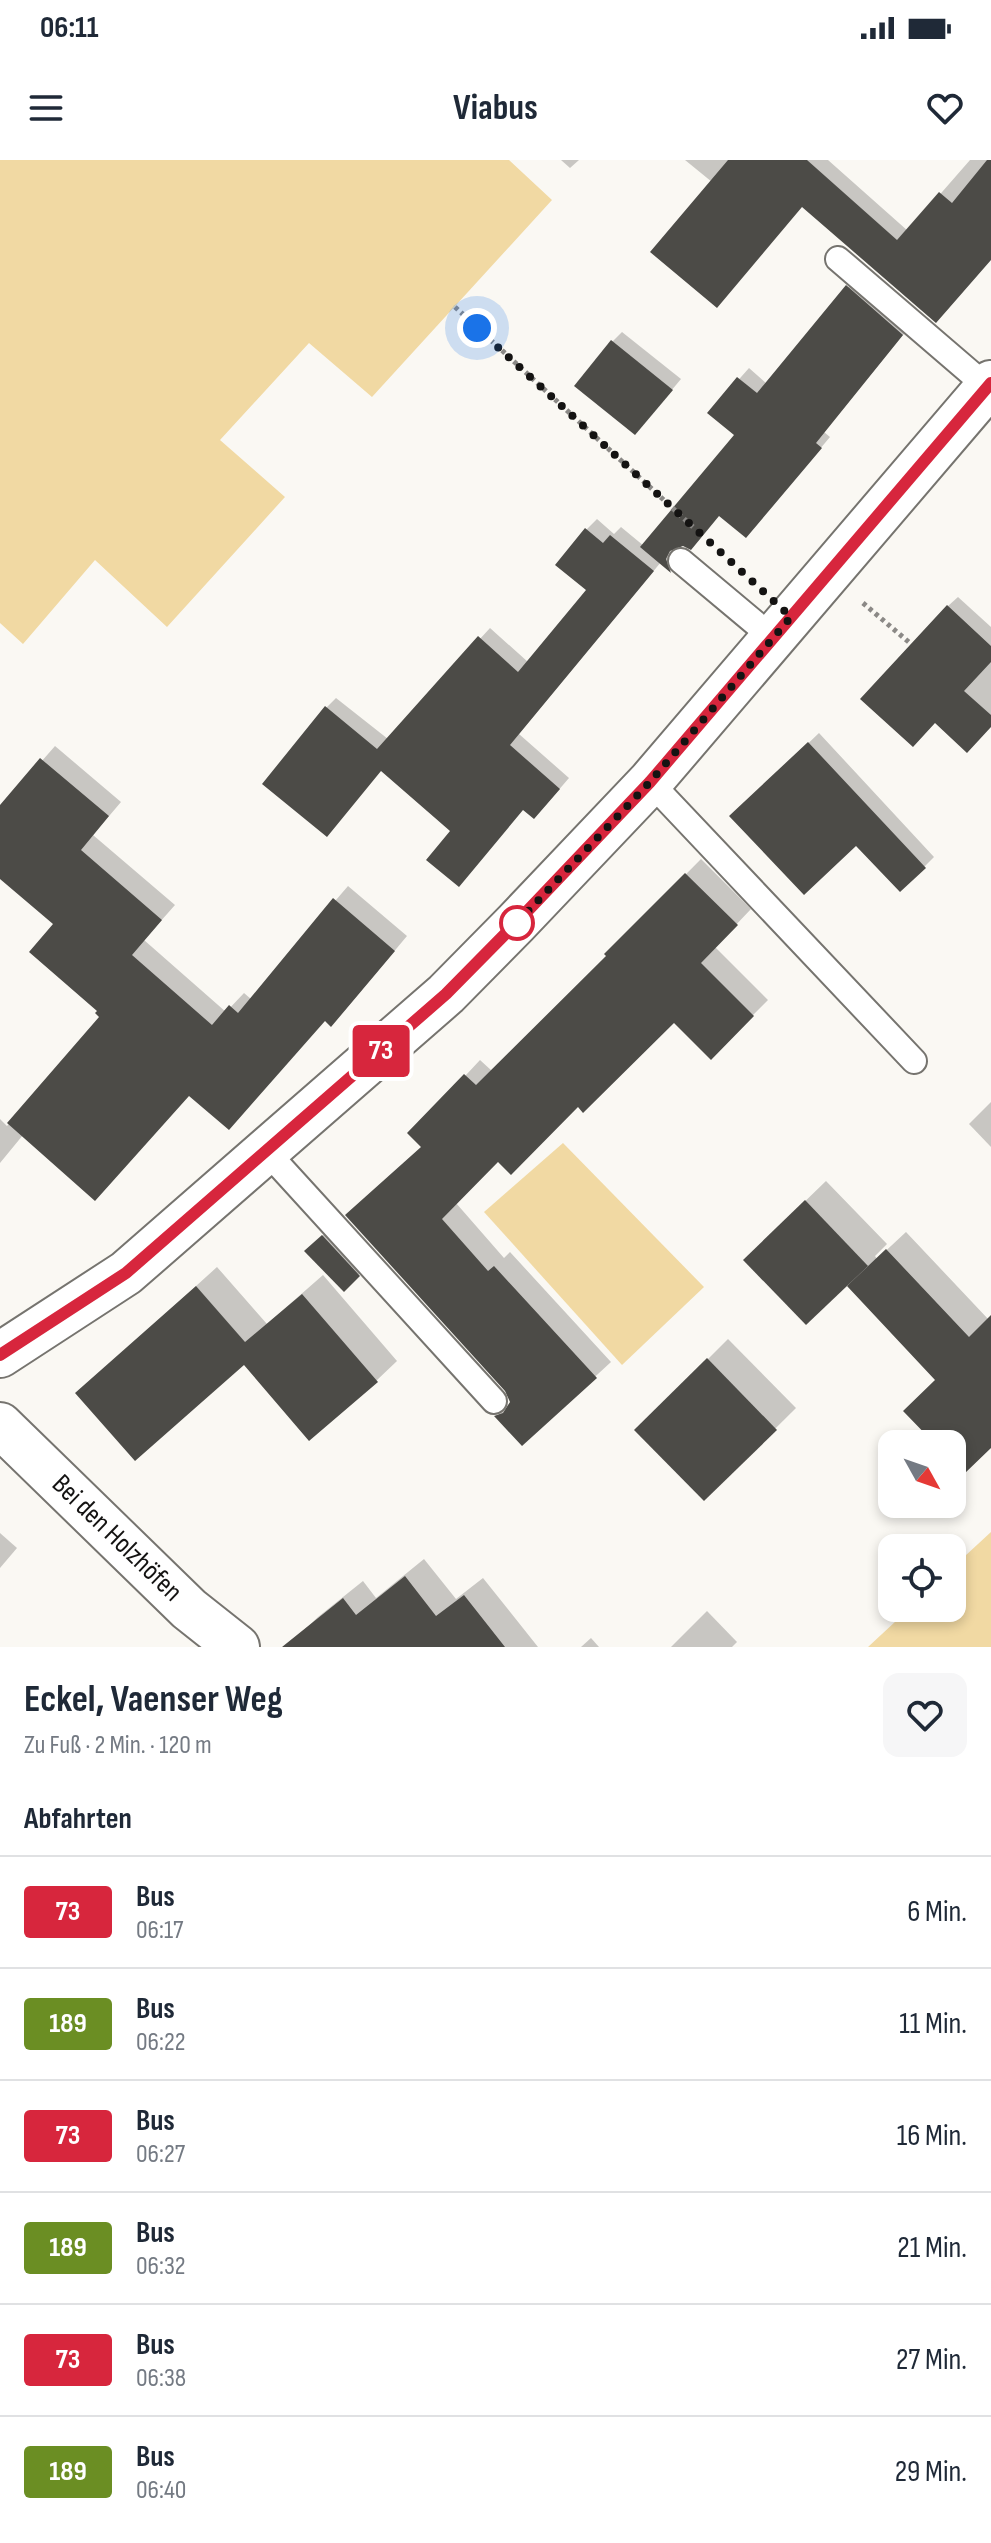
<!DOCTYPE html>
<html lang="de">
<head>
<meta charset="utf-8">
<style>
  :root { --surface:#fff; --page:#f6f6f7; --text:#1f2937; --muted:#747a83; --line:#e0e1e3 }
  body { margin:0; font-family:"Sofia Sans Condensed",sans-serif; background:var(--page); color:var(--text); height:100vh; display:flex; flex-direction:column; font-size:30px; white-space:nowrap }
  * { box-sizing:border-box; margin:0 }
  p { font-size:26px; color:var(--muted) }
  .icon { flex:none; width:44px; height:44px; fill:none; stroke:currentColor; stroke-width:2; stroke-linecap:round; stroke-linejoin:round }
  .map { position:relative; height:1487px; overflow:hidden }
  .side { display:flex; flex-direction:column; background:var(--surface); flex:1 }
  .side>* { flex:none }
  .badge { padding:0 16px; border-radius:6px; font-size:28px; line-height:52px }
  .needle { width:52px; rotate:130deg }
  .buttons { position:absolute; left:878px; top:1270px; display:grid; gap:16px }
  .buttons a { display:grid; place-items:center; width:88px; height:88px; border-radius:16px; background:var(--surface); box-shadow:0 4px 12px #0003; font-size:40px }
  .you { position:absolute; width:40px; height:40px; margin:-20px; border:6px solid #fff; border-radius:50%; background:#1a73e8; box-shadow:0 0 0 12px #1a73e833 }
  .map>.badge { position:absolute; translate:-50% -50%; box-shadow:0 0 0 4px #fff }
  h2 { padding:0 24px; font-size:30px; line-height:72px }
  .round { display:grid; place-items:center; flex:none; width:84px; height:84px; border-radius:16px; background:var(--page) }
  .overview { display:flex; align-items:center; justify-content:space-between; height:136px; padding:0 24px }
  h1 { font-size:38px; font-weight:700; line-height:60px }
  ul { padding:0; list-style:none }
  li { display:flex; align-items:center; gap:24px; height:112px; padding:0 24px; border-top:2px solid var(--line) }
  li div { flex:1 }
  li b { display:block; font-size:30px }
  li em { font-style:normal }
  li .badge { min-width:88px; font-weight:700; text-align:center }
  .status { display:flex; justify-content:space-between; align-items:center; height:56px; padding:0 40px; background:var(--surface); direction:ltr }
  .status svg { height:22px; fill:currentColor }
  header { display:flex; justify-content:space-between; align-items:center; height:104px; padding:0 24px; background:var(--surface); font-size:36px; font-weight:700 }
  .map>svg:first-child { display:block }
</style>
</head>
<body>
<div class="status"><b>06:11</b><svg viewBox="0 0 49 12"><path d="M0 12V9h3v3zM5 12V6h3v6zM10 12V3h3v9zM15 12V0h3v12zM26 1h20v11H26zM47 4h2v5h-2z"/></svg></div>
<header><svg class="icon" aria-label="menu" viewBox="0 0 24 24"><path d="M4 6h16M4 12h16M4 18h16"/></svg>Viabus<svg class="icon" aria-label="heart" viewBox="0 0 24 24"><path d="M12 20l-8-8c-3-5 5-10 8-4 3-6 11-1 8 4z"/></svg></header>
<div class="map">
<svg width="991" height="1487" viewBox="0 0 991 1487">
  <rect width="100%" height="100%" fill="#faf8f3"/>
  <g fill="#f1d9a3">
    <path d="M 0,0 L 509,0 L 552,40 L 372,237 L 309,183 L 220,280 L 285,337 L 167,467 L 95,400 L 23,484 L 0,463 Z"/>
    <path d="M 563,983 L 704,1127 L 622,1205 L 484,1052 Z"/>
    <path d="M 991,1372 L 991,1487 L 868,1487 L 910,1448 L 952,1448 L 952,1408 Z"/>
  </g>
  <g fill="#0003">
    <path d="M 561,0 L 579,0 L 570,8 Z"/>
    <path d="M 685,0 L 828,0 L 908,71 L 970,0 L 991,0 L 991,98 L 946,151 L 803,45 L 712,22 Z"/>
    <path d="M 857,117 L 912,164 L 824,272 L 830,277 L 756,365 L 720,354 L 683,384 L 675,387 L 680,402 L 671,411 L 661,402 L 519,574 L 569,618 L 544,647 L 524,648 L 452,671 L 326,548 L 336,538 L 388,579 L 490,468 L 528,502 L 589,430 L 557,404 L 587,369 L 597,359 L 614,374 L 621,367 L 644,386 L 737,275 L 710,252 L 749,208 L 767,224 Z"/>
    <path d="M 622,172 L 681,219 L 645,262 L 612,182 Z"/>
    <path d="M 958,437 L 991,467 L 991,565 L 967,590 L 948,446 Z"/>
    <path d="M 819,573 L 934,697 L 924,707 L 856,683 L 732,656 Z"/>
    <path d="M 55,586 L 121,642 L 93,675 L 175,745 L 144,780 L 226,852 L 244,833 L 251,839 L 348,726 L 407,776 L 345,850 L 190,934 L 23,975 L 0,1003 L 0,959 L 7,966 L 102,857 L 56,763 L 0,716 L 0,649 Z"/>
    <path d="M 701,699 L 751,749 L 715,787 L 768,840 L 711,897 L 674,861 L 578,945 L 498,999 L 456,1043 L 504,1098 L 510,1092 L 611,1202 L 522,1284 L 497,1256 L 512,1241 L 507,1230 L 347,1055 L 423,986 L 410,973 L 466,915 L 480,900 L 492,911 L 608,796 L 607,794 Z"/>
    <path d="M 991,942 L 991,987 L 969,964 Z"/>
    <path d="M 826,1021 L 887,1084 L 875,1096 L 877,1099 L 906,1072 L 989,1160 L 991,1158 L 991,1285 L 952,1298 L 952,1284 L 938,1284 L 938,1219 L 847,1123 L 766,1079 Z"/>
    <path d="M 333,1066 L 368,1105 L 344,1129 L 317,1081 Z"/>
    <path d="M 217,1107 L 267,1164 L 323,1115 L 397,1201 L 376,1221 L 244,1202 L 78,1233 Z"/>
    <path d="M 728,1179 L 796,1248 L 704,1339 L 637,1270 Z"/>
    <path d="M 0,1373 L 17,1388 L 0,1408 Z"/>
    <path d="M 424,1399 L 456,1439 L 483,1418 L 538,1487 L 309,1487 L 299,1475 L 318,1457 L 363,1421 L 376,1438 Z"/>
    <path d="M 707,1451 L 737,1482 L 732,1487 L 671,1487 Z"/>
    <path d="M 591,1478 L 599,1487 L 581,1487 Z"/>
  </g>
  <g fill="#4c4b47">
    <path d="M 728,0 L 807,0 L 897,80 L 939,32 L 952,43 L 987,0 L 991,0 L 991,100 L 936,163 L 802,47 L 717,148 L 650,92 Z"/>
    <path d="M 846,125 L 903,175 L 816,283 L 822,288 L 746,378 L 719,356 L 691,390 L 683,386 L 670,391 L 666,399 L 671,413 L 640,387 L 734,275 L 707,253 L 737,217 L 757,233 Z"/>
    <path d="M 611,180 L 673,230 L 635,275 L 574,226 Z"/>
    <path d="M 585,368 L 603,383 L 610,375 L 654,411 L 510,585 L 560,629 L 534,659 L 523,650 L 459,727 L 426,700 L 450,671 L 381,611 L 327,677 L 262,624 L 325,546 L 377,589 L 478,476 L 518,512 L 586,430 L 555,405 Z"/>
    <path d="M 947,445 L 991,486 L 991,502 L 964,531 L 991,555 L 991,567 L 967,593 L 935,563 L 913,587 L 860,539 Z"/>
    <path d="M 808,582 L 926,708 L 900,732 L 856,686 L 804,735 L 729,656 Z"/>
    <path d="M 40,598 L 109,656 L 81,690 L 162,760 L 132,795 L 212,865 L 229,845 L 238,853 L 333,738 L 395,791 L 331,867 L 325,861 L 229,970 L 189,936 L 95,1041 L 7,963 L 99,857 L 95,853 L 97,851 L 29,792 L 53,764 L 0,719 L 0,645 Z"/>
    <path d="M 685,713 L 738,765 L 701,803 L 754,856 L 711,900 L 674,863 L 583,953 L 578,947 L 511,1015 L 498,1002 L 442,1059 L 488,1111 L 494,1106 L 597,1218 L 522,1286 L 494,1256 L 503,1253 L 510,1242 L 505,1231 L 345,1055 L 421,987 L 407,973 L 464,914 L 476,925 L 606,796 L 604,794 Z"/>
    <path d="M 805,1040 L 868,1106 L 806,1165 L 743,1100 Z"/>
    <path d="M 322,1075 L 360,1116 L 344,1132 L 304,1091 Z"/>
    <path d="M 886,1089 L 969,1177 L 991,1155 L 991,1288 L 964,1314 L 952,1301 L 952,1284 L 935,1284 L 903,1251 L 935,1220 L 847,1126 Z"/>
    <path d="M 196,1126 L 245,1182 L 302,1134 L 378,1222 L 309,1281 L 244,1205 L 135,1301 L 75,1233 Z"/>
    <path d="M 707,1198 L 777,1270 L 704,1341 L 634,1270 Z"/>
    <path d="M 405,1416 L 436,1456 L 464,1435 L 505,1487 L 282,1487 L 343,1438 L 356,1455 Z"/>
  </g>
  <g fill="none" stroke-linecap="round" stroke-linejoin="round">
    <g stroke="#76746f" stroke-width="28">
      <g id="lane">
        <path d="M 838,99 L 987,227"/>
        <path d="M 681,401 L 773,478"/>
        <path d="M 650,622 L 914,901"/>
        <path d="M 266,991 L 494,1241"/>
      </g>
    </g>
    <g stroke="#76746f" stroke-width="48">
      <g id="street">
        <path d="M 0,1195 L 126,1113 L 446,834 L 516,763 L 650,622 L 991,223"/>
        <path d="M 0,1265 L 189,1449 L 237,1487"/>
      </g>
    </g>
    <g stroke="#8b8986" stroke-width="5" stroke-dasharray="4 4" stroke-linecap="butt">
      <path d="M 455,147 L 693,367"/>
      <path d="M 863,443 L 911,484"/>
    </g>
    <use href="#lane" stroke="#fff" stroke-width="24"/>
    <use href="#street" stroke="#fff" stroke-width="44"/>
  </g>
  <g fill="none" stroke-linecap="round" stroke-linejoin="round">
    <g stroke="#fff" stroke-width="18">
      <path id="line" d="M 0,1195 L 126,1113 L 446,834 L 516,763 L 650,622 L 991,223"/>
    </g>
    <use href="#line" stroke="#d7263d" stroke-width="12"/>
    <path stroke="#141312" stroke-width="8" stroke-dasharray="0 14.4" d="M 477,168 L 791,457 L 650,622 L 517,763"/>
  </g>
  <circle fill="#fff" stroke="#d7263d" stroke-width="4" cx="517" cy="763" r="16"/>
  <g text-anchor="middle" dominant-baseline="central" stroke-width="8" stroke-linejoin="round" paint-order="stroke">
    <g font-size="28" fill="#141312" stroke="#fff">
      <text transform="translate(117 1378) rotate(44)">Bei den Holzhöfen</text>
    </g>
  </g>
</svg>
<div class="buttons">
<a><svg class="needle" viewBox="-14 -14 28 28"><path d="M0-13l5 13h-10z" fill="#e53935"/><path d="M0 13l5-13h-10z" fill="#747a83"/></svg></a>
<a><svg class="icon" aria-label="locate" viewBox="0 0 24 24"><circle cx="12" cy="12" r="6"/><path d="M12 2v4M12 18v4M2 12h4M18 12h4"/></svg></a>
</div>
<div class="you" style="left:477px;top:168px"></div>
<b class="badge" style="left:381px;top:891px;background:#d7263d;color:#fff">73</b>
</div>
<section class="side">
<div class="overview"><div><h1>Eckel, Vaenser Weg</h1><p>Zu Fuß · 2 Min. · 120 m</p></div><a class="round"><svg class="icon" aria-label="heart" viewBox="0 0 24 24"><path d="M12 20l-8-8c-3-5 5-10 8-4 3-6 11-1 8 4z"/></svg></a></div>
<h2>Abfahrten</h2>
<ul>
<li><span class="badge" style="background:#d7263d;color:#fff">73</span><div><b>Bus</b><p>06:17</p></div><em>6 Min.</em></li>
<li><span class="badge" style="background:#6b8e23;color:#fff">189</span><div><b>Bus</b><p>06:22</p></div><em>11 Min.</em></li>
<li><span class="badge" style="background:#d7263d;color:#fff">73</span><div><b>Bus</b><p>06:27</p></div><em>16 Min.</em></li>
<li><span class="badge" style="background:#6b8e23;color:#fff">189</span><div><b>Bus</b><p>06:32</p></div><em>21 Min.</em></li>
<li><span class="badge" style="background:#d7263d;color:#fff">73</span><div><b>Bus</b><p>06:38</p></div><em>27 Min.</em></li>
<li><span class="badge" style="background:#6b8e23;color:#fff">189</span><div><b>Bus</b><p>06:40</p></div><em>29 Min.</em></li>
</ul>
</section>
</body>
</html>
